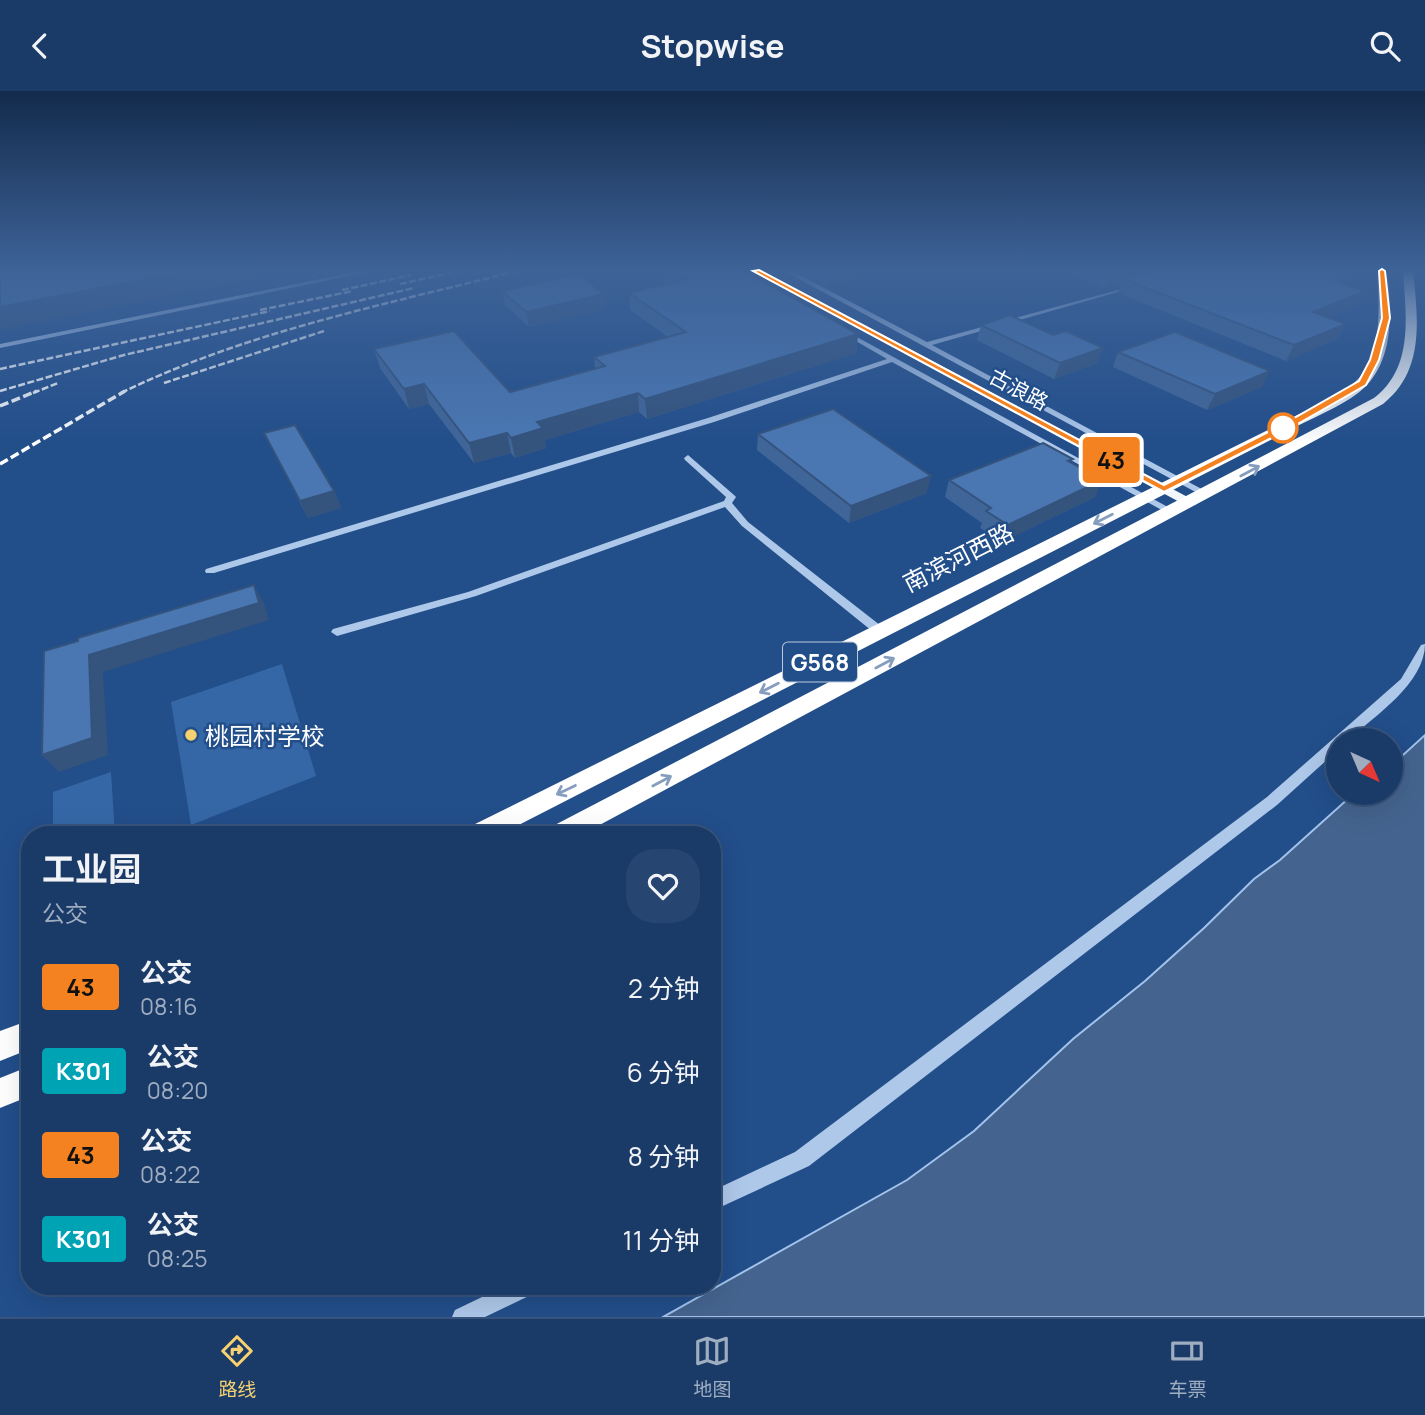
<!DOCTYPE html>
<html lang="zh">
<head>
<meta charset="utf-8">
<style>
  :root { --surface:#1a3a68; --page:#274571; --text:#f1f3f6; --muted:#9fadc0; --line:#38547c; --accent:#f7d16f }
  body { margin:0; font-family:Manrope,"Noto Sans SC",sans-serif; background:var(--page); color:var(--text); height:100vh; display:flex; flex-direction:column; font-size:26px; white-space:nowrap }
  * { box-sizing:border-box; margin:0 }
  p { font-size:23px; color:var(--muted) }
  .icon { flex:none; width:38px; height:38px; fill:none; stroke:currentColor; stroke-width:2; stroke-linecap:round; stroke-linejoin:round }
  .map { position:relative; flex:1; overflow:hidden }
  .sheet { position:absolute; left:21px; top:735px; width:700px; height:469px; display:flex; flex-direction:column; background:var(--surface); border-radius:28px; box-shadow:0 7px 28px #0002,0 0 0 2px var(--line) }
  .sheet>* { flex:none }
  .badge { padding:0 14px; border-radius:5px; font-size:24px; line-height:46px }
  .needle { width:46px; rotate:136deg }
  .buttons { position:absolute; left:1326px; top:637px; display:grid; gap:14px }
  .buttons a { display:grid; place-items:center; width:77px; height:77px; border-radius:50%; background:var(--surface); box-shadow:0 7px 28px #0002,0 0 0 2px var(--line); font-size:35px }
  .map>.badge { position:absolute; translate:-50% -50%; box-shadow:0 0 0 4px #fff }
  .round { display:grid; place-items:center; flex:none; width:74px; height:74px; border-radius:28px; background:var(--page) }
  .summary { display:flex; align-items:center; justify-content:space-between; height:119px; padding:0 21px }
  h1 { font-size:33px; font-weight:700; line-height:52px }
  ul { padding:0; list-style:none }
  li { display:flex; align-items:center; gap:21px; height:84px; padding:0 21px }
  li div { flex:1 }
  li b { display:block; font-size:26px }
  li em { font-style:normal }
  li .badge { min-width:77px; font-weight:700; text-align:center }
  header { display:flex; justify-content:space-between; align-items:center; height:91px; padding:0 21px; background:var(--surface); font-size:32px; font-weight:700 }
  .tabs { display:flex; justify-content:space-around; align-items:center; height:98px; border-top:2px solid var(--line); background:var(--surface); font-size:19px; color:var(--muted) }
  .tabs a { display:grid; justify-items:center; gap:4px }
  .tabs .on { color:var(--accent) }
  .map>svg:first-child { display:block }
</style>
</head>
<body>
<header><svg class="icon" aria-label="back" viewBox="0 0 24 24"><path d="M15 5l-7 7 7 7"/></svg>Stopwise<svg class="icon" aria-label="search" viewBox="0 0 24 24"><circle cx="10" cy="10" r="6"/><path d="M15 15l6 6"/></svg></header>
<div class="map">
<svg width="1425" height="1226" viewBox="0 0 1425 1226">
  <rect width="100%" height="100%" fill="#224e8a"/>
  <g fill="#3567a7">
    <path d="M 282,573 L 316,685 L 191,734 L 171,611 Z"/>
    <path d="M 111,681 L 115,744 L 53,744 L 53,701 Z"/>
  </g>
  <path fill="#44648f" stroke="#a2c3ec" stroke-width="2" d="M 1425,644 L 1425,1226 L 663,1226 L 907,1089 L 974,1040 L 1073,948 L 1145,890 L 1204,837 L 1254,788 L 1280,769 L 1350,706 L 1356,702 L 1391,702 L 1391,675 Z"/>
  <g fill="none" stroke-linecap="round" stroke-linejoin="round">
    <g fill="#aec8ea" fill-rule="evenodd">
      <path d="M 360,180 L 373,180 L 0,257 L 0,253 Z"/>
      <path d="M 784,180 L 792,180 L 927,251 L 1136,194 L 1136,196 L 932,254 L 1211,403 L 1209,405 L 1203,405 Z"/>
      <path d="M 844,239 L 1177,421 L 1175,423 L 1169,423 L 892,271 L 714,331 L 214,482 L 206,482 L 205,480 L 206,478 L 708,327 L 887,268 L 842,242 L 840,241 Z"/>
      <path d="M 688,364 L 734,404 L 736,406 L 732,412 L 748,431 L 885,538 L 887,541 L 885,544 L 877,544 L 742,435 L 725,416 L 476,505 L 337,545 L 331,541 L 333,538 L 468,501 L 724,410 L 726,406 L 685,369 L 684,367 Z"/>
      <path d="M 1425,553 C 1425,592 1375,625 1348,649 L 1339,649 L 1339,658 L 1277,714 L 809,1075 L 712,1120 L 712,1100 L 795,1061 L 1267,706 L 1401,588 L 1421,554 Z"/>
      <path d="M 505,1195 L 538,1195 L 535,1202 L 485,1226 L 452,1226 L 455,1219 Z"/>
    </g>
    <path fill="#f2f7fe" fill-rule="evenodd" d="M 752,180 L 763,180 L 1197,411 L 1195,414 L 1185,414 Z"/>
    <g fill="#fff" fill-rule="evenodd">
      <path d="M 1377,180 L 1387,180 C 1391,218 1395,263 1367,294 C 1349,313 1311,327 1288,340 L 499,744 L 464,744 L 467,737 L 1278,334 C 1301,321 1342,306 1359,287 C 1383,259 1379,214 1377,180 Z"/>
      <path d="M 1403,180 L 1413,180 C 1418,228 1425,280 1383,313 L 581,744 L 546,744 L 549,737 L 1374,307 C 1414,276 1406,225 1403,180 Z"/>
      <path d="M 30,929 L 30,958 L 0,970 L 0,940 Z"/>
      <path d="M 30,975 L 30,1005 L 0,1017 L 0,987 Z"/>
    </g>
    <g stroke="#fff" stroke-width="2.5" stroke-dasharray="7 2.5" stroke-linecap="butt">
      <path d="M 400,193 L 458,180"/>
      <path d="M 342,199 L 411,184"/>
      <path d="M 260,219 L 353,200"/>
      <path d="M 0,278 L 270,220"/>
      <path d="M 164,292 L 324,240"/>
      <path d="M 0,300 L 124,264 L 414,197"/>
      <path d="M 33,302 L 58,292"/>
      <path d="M 121,302 C 246,241 383,214 517,180"/>
    </g>
    <g stroke="#fff" stroke-width="3.5" stroke-dasharray="9 3.5" stroke-linecap="butt">
      <path d="M 0,315 L 37,300"/>
      <path d="M 0,373 L 125,300"/>
    </g>
  </g>
  <g fill="#406699">
    <path d="M 664,180 L 744,180 L 858,243 L 856,262 L 647,328 L 639,321 L 545,349 L 546,357 L 515,367 L 511,362 L 474,372 L 429,313 L 409,318 L 380,277 L 374,258 L 510,301 L 595,278 L 594,266 L 668,246 L 630,219 L 629,202 L 666,193 L 665,192 Z"/>
    <path d="M 798,180 L 884,180 L 827,195 Z"/>
    <path d="M 1063,180 L 1352,180 L 1346,191 L 1342,192 L 1357,214 L 1327,227 L 1346,233 L 1337,248 L 1286,270 L 1118,202 L 1121,192 L 1105,197 Z"/>
    <path d="M 502,200 L 604,203 L 606,218 L 529,236 L 505,214 Z"/>
    <path d="M 981,234 L 1098,272 L 1054,288 L 977,249 Z"/>
    <path d="M 1118,261 L 1262,296 L 1207,319 L 1113,276 Z"/>
    <path d="M 264,342 L 334,400 L 341,417 L 308,427 Z"/>
    <path d="M 758,343 L 927,402 L 849,432 L 757,359 Z"/>
    <path d="M 1072,372 L 1095,406 L 1002,451 L 980,437 L 982,432 L 945,406 L 949,389 Z"/>
  </g>
  <g fill="#34537d">
    <path d="M 187,180 L 254,180 L 256,187 L 0,239 L 0,216 Z"/>
    <path d="M 832,180 L 884,180 L 827,195 L 828,181 Z"/>
    <path d="M 1120,180 L 1164,180 L 1123,188 L 1121,192 L 1105,197 L 1110,183 Z"/>
    <path d="M 1345,180 L 1352,180 L 1346,191 L 1341,193 L 1336,202 L 1333,185 Z"/>
    <path d="M 1365,200 L 1357,214 L 1305,236 L 1313,221 Z"/>
    <path d="M 604,203 L 606,218 L 529,236 L 526,221 Z"/>
    <path d="M 1346,233 L 1337,248 L 1286,270 L 1294,254 Z"/>
    <path d="M 858,243 L 856,262 L 647,328 L 645,308 Z"/>
    <path d="M 1103,257 L 1098,272 L 1054,288 L 1060,272 Z"/>
    <path d="M 1270,280 L 1262,296 L 1207,319 L 1215,303 Z"/>
    <path d="M 424,293 L 429,313 L 409,318 L 404,298 Z"/>
    <path d="M 638,302 L 639,321 L 545,349 L 546,357 L 515,367 L 511,347 L 537,331 Z"/>
    <path d="M 507,342 L 511,362 L 474,372 L 469,352 Z"/>
    <path d="M 931,385 L 927,402 L 849,432 L 851,415 Z"/>
    <path d="M 1102,389 L 1095,406 L 1002,451 L 1008,434 Z"/>
    <path d="M 334,400 L 341,417 L 308,427 L 300,410 Z"/>
    <path d="M 254,494 L 264,512 L 269,529 L 103,581 L 108,664 L 59,681 L 42,664 L 89,564 Z"/>
  </g>
  <g fill="#4a77b2" stroke="#34537d" stroke-width="2">
    <path d="M 0,180 L 187,180 L 0,216 Z"/>
    <path d="M 673,180 L 744,180 L 858,243 L 645,308 L 638,302 L 537,331 L 543,337 L 511,347 L 507,342 L 469,352 L 424,293 L 404,298 L 374,258 L 454,240 L 510,301 L 605,275 L 594,266 L 686,241 L 629,202 L 686,188 Z"/>
    <path d="M 1103,180 L 1120,180 L 1110,183 Z"/>
    <path d="M 1150,180 L 1345,180 L 1333,185 L 1344,188 L 1337,191 L 1365,200 L 1313,221 L 1346,233 L 1294,254 L 1123,188 Z"/>
    <path d="M 578,183 L 604,203 L 526,221 L 502,200 Z"/>
    <path d="M 1010,224 L 1053,244 L 1066,240 L 1103,257 L 1060,272 L 981,234 Z"/>
    <path d="M 1175,241 L 1270,280 L 1215,303 L 1118,261 Z"/>
    <path d="M 833,318 L 931,385 L 851,415 L 758,343 Z"/>
    <path d="M 295,334 L 334,400 L 300,410 L 264,342 Z"/>
    <path d="M 1043,352 L 1073,368 L 1068,370 L 1102,389 L 1008,434 L 986,420 L 991,417 L 949,389 Z"/>
    <path d="M 254,494 L 259,512 L 89,564 L 92,647 L 42,664 L 44,560 L 78,550 L 78,547 Z"/>
  </g>
  <defs><path id="oneway-shaft" d="M-6 0H5M1.5-3L5.5 0L1.5 3" fill="none" stroke-width="1.6" stroke-linecap="round" stroke-linejoin="round" transform="scale(1.75)"/></defs>
  <g stroke="#859ebf">
    <use href="#oneway-shaft" transform="translate(1250 380) rotate(-28)"/>
    <use href="#oneway-shaft" transform="translate(1103 428) rotate(153)"/>
    <use href="#oneway-shaft" transform="translate(885 572) rotate(-28)"/>
    <use href="#oneway-shaft" transform="translate(769 597) rotate(153)"/>
    <use href="#oneway-shaft" transform="translate(662 690) rotate(-28)"/>
    <use href="#oneway-shaft" transform="translate(566 699) rotate(154)"/>
  </g>
  <linearGradient id="sky" x2="0" y2="1"><stop stop-color="#132b4c"/><stop offset="0.51" stop-color="#3e6398"/><stop offset="1" stop-color="#3e6398" stop-opacity="0"/></linearGradient>
  <rect width="1425" height="352" fill="url(#sky)"/>
  <path fill="#f58220" stroke="#fff" stroke-width="2" d="M 1382,178 L 1385,180 L 1390,227 L 1379,269 L 1366,294 L 1287,339 L 1164,401 L 753,180 L 759,179 L 1164,394 L 1280,335 L 1359,290 L 1370,269 L 1382,227 L 1379,180 Z"/>
  <circle fill="#fff" stroke="#f58220" stroke-width="3.5" cx="1283" cy="337" r="14"/>
  <circle fill="#f7d16f" stroke="#224e8a" stroke-width="2.5" cx="191" cy="644" r="7"/>
  <g text-anchor="middle" dominant-baseline="central" stroke-width="5" stroke-linejoin="round" paint-order="stroke">
    <g font-size="21" fill="#fff" stroke="#224e8a">
      <text transform="translate(1019 298) rotate(28)">古浪路</text>
    </g>
    <rect fill="#224e8a" stroke="#bdcadc" stroke-width="2" x="783" y="551.5" width="74" height="39" rx="5"/>
    <g font-size="23" font-weight="bold" fill="#fff">
      <text x="820" y="571">G568</text>
    </g>
    <g font-size="24" fill="#fff" stroke="#224e8a">
      <text transform="translate(958 466) rotate(-27)">南滨河西路</text>
    </g>
    <g font-size="24" fill="#fff" stroke="#224e8a" text-anchor="start">
      <text x="205" y="644">桃园村学校</text>
    </g>
  </g>
</svg>
<div class="buttons">
<a><svg class="needle" viewBox="-14 -14 28 28"><path d="M0-13l5 13h-10z" fill="#e53935"/><path d="M0 13l5-13h-10z" fill="#9fadc0"/></svg></a>
</div>
<b class="badge" style="left:1111px;top:369px;background:#f58220;color:#111">43</b>
<section class="sheet">
<div class="summary"><div><h1>工业园</h1><p>公交</p></div><a class="round"><svg class="icon" aria-label="heart" viewBox="0 0 24 24"><path d="M12 20l-8-8c-3-5 5-10 8-4 3-6 11-1 8 4z"/></svg></a></div>
<ul>
<li><span class="badge" style="background:#f58220;color:#111">43</span><div><b>公交</b><p>08:16</p></div><em>2 分钟</em></li>
<li><span class="badge" style="background:#00a3b4;color:#fff">K301</span><div><b>公交</b><p>08:20</p></div><em>6 分钟</em></li>
<li><span class="badge" style="background:#f58220;color:#111">43</span><div><b>公交</b><p>08:22</p></div><em>8 分钟</em></li>
<li><span class="badge" style="background:#00a3b4;color:#fff">K301</span><div><b>公交</b><p>08:25</p></div><em>11 分钟</em></li>
</ul>
</section>
</div>
<nav class="tabs">
<a class="on"><svg class="icon" aria-label="directions" viewBox="0 0 24 24"><path d="M12 3l9 9-9 9-9-9zM9 14v-3h6M13 9l2 2-2 2"/></svg>路线</a>
<a><svg class="icon" aria-label="map" viewBox="0 0 24 24"><path d="M3 6l6-2 6 2 6-2v14l-6 2-6-2-6 2zM9 4v14M15 6v14"/></svg>地图</a>
<a><svg class="icon" aria-label="tickets" viewBox="0 0 24 24"><path d="M3 7h18v10H3zM15 7v10"/></svg>车票</a>
</nav>
</body>
</html>
